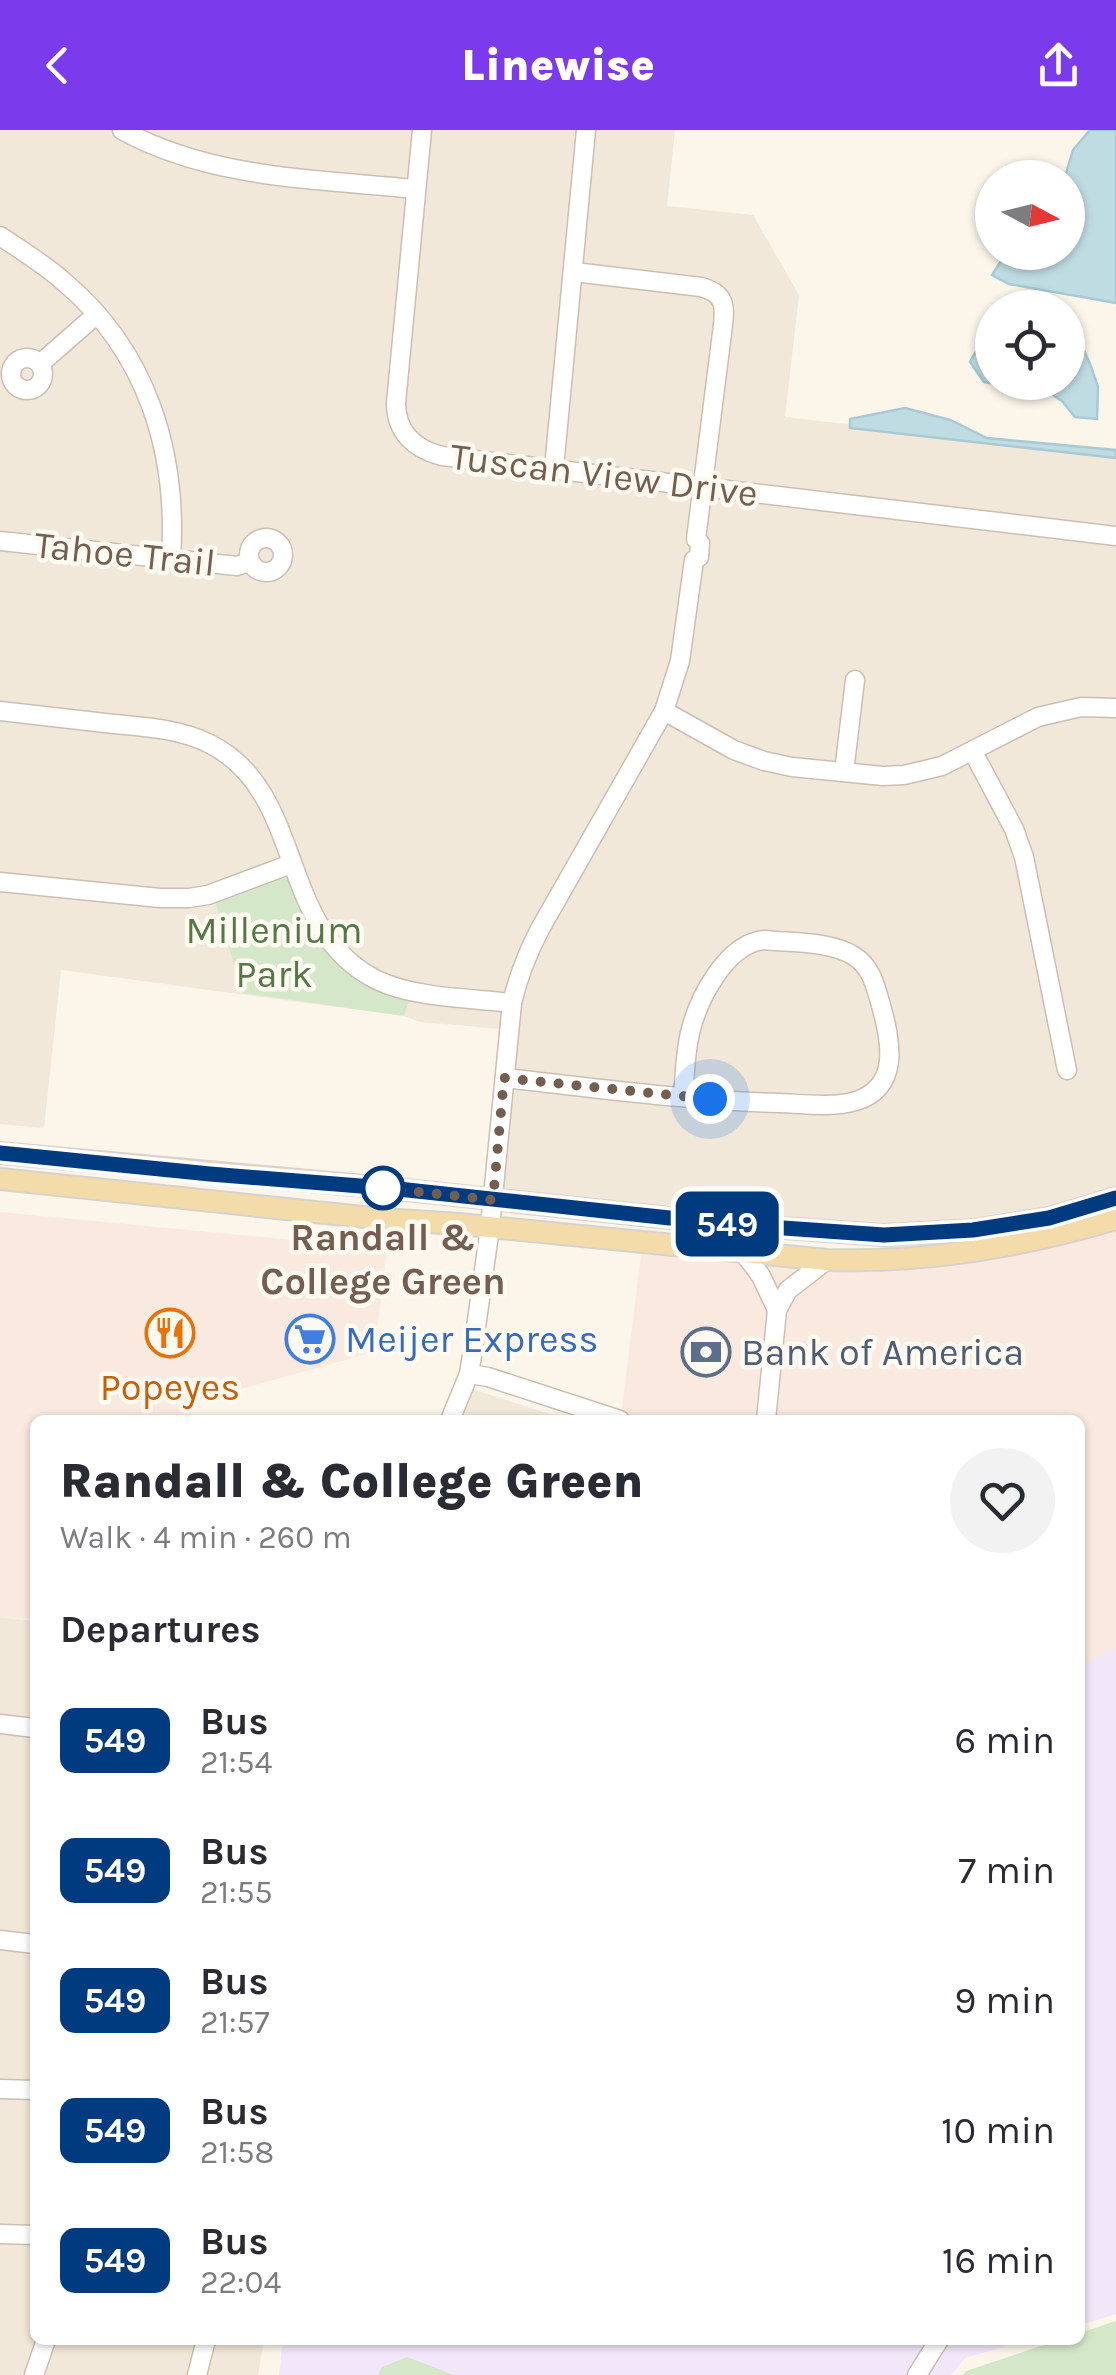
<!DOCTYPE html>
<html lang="en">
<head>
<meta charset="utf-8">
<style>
  :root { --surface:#fff; --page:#f2f2f3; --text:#2b2b33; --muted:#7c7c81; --accent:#7c3aed }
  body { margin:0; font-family:Karla,sans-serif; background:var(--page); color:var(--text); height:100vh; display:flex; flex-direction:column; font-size:38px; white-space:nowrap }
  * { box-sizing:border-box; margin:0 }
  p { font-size:32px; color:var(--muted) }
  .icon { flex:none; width:55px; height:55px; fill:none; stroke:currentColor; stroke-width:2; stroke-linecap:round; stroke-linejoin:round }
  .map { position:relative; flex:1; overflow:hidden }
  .side { position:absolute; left:30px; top:1285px; width:1055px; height:930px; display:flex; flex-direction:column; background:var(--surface); border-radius:15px; box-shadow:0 2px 8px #0004 }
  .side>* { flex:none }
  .badge { padding:0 20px; border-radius:15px; font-size:35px; line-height:65px }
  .needle { width:65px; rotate:97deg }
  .fabs { position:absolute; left:975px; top:30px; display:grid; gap:20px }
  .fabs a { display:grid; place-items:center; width:110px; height:110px; border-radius:50%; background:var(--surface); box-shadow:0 2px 8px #0004; font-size:50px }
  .you { position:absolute; width:50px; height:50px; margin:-25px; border:8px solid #fff; border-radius:50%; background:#1a73e8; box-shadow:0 0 0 15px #1a73e833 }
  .map>.badge { position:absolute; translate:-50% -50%; box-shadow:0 0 0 5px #fff }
  h2 { padding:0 30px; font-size:38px; line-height:90px }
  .round { display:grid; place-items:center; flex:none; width:105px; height:105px; border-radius:52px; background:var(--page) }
  .head { display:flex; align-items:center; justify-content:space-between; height:170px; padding:0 30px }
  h1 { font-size:48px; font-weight:800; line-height:75px }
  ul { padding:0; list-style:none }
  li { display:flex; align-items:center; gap:30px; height:130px; padding:0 30px }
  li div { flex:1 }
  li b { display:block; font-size:38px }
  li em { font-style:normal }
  li .badge { min-width:110px; font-weight:700; text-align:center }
  header { display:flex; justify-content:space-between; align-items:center; height:130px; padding:0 30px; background:var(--accent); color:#fff; font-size:45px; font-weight:800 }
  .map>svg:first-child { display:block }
</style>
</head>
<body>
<header><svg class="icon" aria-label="back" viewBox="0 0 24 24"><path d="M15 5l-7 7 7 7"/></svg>Linewise<svg class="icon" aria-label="share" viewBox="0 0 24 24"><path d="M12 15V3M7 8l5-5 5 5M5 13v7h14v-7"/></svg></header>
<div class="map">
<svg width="1116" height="2245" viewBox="0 0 1116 2245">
  <rect width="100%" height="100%" fill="#fbf5ea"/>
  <g fill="#f2e8d9">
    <path d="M 0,0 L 675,0 L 667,76 L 753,85 L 799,165 L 785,287 L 1116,325 L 1116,1058 L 1050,1077 L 965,1092 L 898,1094 L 812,1091 L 499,1064 L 513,900 L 421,892 L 404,886 L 61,840 L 44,998 L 0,994 Z"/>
    <path d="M 472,1259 L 568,1290 L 459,1290 Z"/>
    <path d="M 0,1487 L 35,1491 L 35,2210 L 264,2210 L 258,2245 L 0,2245 Z"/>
  </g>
  <g fill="#fae9df">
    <path d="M 0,1082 L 387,1119 L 377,1200 L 378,1221 L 193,1272 L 191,1290 L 35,1290 L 35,1490 L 0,1487 Z"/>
    <path d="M 1116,1095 L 1116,1520 L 1080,1541 L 1080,1290 L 634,1290 L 621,1285 L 642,1117 L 830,1137 Z"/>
  </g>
  <g fill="#f2e7f8">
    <path d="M 1116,1517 L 1116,2184 L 1080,2195 L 1080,1537 Z"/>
    <path d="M 283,2210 L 1028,2210 L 965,2228 L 951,2245 L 279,2245 Z"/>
  </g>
  <g fill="#d4e8c9">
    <path d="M 281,747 L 289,750 C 317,819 335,847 409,871 L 404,886 L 243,863 L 215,771 Z"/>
    <path d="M 1116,2191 L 1116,2245 L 963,2245 L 966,2241 L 1059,2210 L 1080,2210 L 1080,2203 Z"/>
    <path d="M 407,2227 L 454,2245 L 378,2245 L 382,2237 Z"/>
  </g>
  <g fill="#c0dce3" stroke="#a7cad4" stroke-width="2.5">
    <path d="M 1090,0 L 1116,0 L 1116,173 L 1009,154 L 992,145 L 1001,131 L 1011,123 L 1068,122 L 1068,48 L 1065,47 L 1073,20 Z"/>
    <path d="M 992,200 L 992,252 L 1068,252 L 1068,207 L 1083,218 L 1090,234 L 1098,257 L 1097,289 L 1075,287 L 1062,271 L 1048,262 L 984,252 L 970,232 L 987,201 Z"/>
    <path d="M 905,278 L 950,290 L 987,308 L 1116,320 L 1116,328 L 850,298 L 850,289 Z"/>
  </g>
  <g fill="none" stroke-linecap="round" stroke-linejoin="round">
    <g stroke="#ccbeb1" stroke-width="21">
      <g id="minor">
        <path d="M 122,0 C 211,49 317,49 415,59"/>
        <path d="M 422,0 L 396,273 C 396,302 414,319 442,326 L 1116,406"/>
        <path d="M 0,106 C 21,120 44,134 63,151 C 147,221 178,322 171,428"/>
        <circle cx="27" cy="244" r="16"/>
        <path d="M 41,233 L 97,184"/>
        <path d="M 554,338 L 586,0"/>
        <circle cx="266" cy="425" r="17"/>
        <path d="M 0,411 L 237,436 L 249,432"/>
        <path d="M 0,581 C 38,585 76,590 114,594 C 146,597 181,599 210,614 C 307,663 275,799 377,850 C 414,868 470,868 512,873"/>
        <path d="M 664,581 L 734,620 L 764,631 L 792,637 L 883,646 L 904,645 L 942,636 L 1038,587 L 1081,577 L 1116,578"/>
        <path d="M 973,622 L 1014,699 L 1024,727 L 1067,940"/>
        <path d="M 844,642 L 855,550"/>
        <path d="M 0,752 L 160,768 L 189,768 L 208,765 L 291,734"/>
        <path d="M 505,948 C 596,958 688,971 780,973 C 804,974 833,978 856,971 C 900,957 891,912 882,879 C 876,859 873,838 854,826 C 831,811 792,813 764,810 C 726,814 698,869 690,903 C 685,924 685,945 683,966"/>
        <path d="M 743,1122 L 761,1146 L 777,1180"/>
        <path d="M 469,1244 L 488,1247 L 620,1290"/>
        <path d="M 450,1290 L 469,1244 L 473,1219 L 490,1097 L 512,873 C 518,847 527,824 540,799 L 664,581 L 680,531 L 694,430 L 699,427 L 700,413 L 696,409 L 722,203 C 725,179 728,164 701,157 L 574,142"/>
        <path d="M 766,1290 L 777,1180 L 788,1160 L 827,1130"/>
        <path d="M 0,1594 L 35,1598"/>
        <path d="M 0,1810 L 35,1814"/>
        <path d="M 0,1959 L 35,1960"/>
        <path d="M 0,2104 L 35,2105"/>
        <path d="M 34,2245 L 46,2210"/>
        <path d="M 197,2245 L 206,2210"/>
        <path d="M 917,2245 L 939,2210"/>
      </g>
    </g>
    <g stroke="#d8d2ce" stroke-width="24">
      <g id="major">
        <path d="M 0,1023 L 397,1059 L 726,1094 L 884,1105 L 973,1100 L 1049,1088 L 1116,1068"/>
        <path d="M 0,1049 L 382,1089 L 459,1094 L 827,1130 C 926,1133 1021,1117 1116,1089"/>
      </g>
    </g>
    <use href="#minor" stroke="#fff" stroke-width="18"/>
    <use href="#major" stroke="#f3dca9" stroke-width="20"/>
  </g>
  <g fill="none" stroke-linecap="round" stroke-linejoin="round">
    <g stroke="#fff" stroke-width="22">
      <path id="line" d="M 0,1023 L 210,1044 L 398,1059 L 726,1094 L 884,1105 L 973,1100 L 1049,1088 L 1116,1068"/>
    </g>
    <use href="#line" stroke="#003b80" stroke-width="15"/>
    <path stroke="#745e4f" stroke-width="10" stroke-dasharray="0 18" d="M 383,1058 L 493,1070 L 504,948 L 710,969"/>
  </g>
  <defs>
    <g id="restaurant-ring" transform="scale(2.5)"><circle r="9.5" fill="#fef9f1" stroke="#e8710a" stroke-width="1.5"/><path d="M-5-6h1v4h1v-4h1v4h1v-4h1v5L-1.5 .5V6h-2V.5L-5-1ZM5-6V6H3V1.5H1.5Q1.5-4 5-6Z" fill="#e8710a"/></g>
    <g id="supermarket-ring" transform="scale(2.5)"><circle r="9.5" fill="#fef9f1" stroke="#3f7fe0" stroke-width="1.5"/><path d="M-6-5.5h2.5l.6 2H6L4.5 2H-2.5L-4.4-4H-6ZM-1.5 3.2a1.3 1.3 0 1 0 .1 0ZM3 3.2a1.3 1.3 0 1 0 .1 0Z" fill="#3f7fe0"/></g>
    <g id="bank-ring" transform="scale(2.5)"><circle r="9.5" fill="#fef9f1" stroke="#5c6f8a" stroke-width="1.5"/><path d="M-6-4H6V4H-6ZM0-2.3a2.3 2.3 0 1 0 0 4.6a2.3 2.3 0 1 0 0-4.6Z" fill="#5c6f8a"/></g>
  </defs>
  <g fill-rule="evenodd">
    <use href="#restaurant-ring" x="170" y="1203"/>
    <use href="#supermarket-ring" x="310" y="1209"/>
    <use href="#bank-ring" x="706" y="1222"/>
  </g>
  <circle fill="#fff" stroke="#003b80" stroke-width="5" cx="383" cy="1058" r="20"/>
  <g text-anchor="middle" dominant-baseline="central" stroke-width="9" stroke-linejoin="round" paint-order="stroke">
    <g font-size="38" fill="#745e4f" stroke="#fef9f1">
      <text transform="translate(604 345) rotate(7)">Tuscan View Drive</text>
      <text transform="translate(125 424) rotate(6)">Tahoe Trail</text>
    </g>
    <g font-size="38" fill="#547848" stroke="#fef9f1">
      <text x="274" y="800">Millenium<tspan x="274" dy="44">Park</tspan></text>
    </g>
    <g font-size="38" font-weight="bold" fill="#745e4f" stroke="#fef9f1">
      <text x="383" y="1107">Randall &amp;<tspan x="383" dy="44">College Green</tspan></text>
    </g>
    <g font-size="38" fill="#366cbe" stroke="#fef9f1" text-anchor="start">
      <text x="345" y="1209">Meijer Express</text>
    </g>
    <g font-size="38" fill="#4e5e75" stroke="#fef9f1" text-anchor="start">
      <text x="741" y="1222">Bank of America</text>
    </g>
    <g font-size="38" fill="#c56008" stroke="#fef9f1">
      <text x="170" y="1257">Popeyes</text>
    </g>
  </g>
</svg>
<div class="fabs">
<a><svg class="needle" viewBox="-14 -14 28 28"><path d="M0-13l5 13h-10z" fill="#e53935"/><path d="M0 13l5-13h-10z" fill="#7c7c81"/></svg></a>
<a><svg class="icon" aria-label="locate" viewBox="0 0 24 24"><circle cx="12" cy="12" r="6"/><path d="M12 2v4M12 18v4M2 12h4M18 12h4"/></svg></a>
</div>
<div class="you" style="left:710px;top:969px"></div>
<b class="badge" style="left:727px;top:1094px;background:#003b80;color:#fff">549</b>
<section class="side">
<div class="head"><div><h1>Randall &amp; College Green</h1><p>Walk · 4 min · 260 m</p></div><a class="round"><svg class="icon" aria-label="heart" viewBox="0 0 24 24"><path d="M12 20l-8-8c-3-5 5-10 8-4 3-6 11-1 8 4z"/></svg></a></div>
<h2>Departures</h2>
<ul>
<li><span class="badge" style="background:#003b80;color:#fff">549</span><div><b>Bus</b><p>21:54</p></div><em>6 min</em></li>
<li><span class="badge" style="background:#003b80;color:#fff">549</span><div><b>Bus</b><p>21:55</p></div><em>7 min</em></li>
<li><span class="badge" style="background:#003b80;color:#fff">549</span><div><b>Bus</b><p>21:57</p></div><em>9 min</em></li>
<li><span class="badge" style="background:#003b80;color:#fff">549</span><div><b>Bus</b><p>21:58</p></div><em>10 min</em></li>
<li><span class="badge" style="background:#003b80;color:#fff">549</span><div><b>Bus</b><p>22:04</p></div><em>16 min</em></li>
</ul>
</section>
</div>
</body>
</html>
